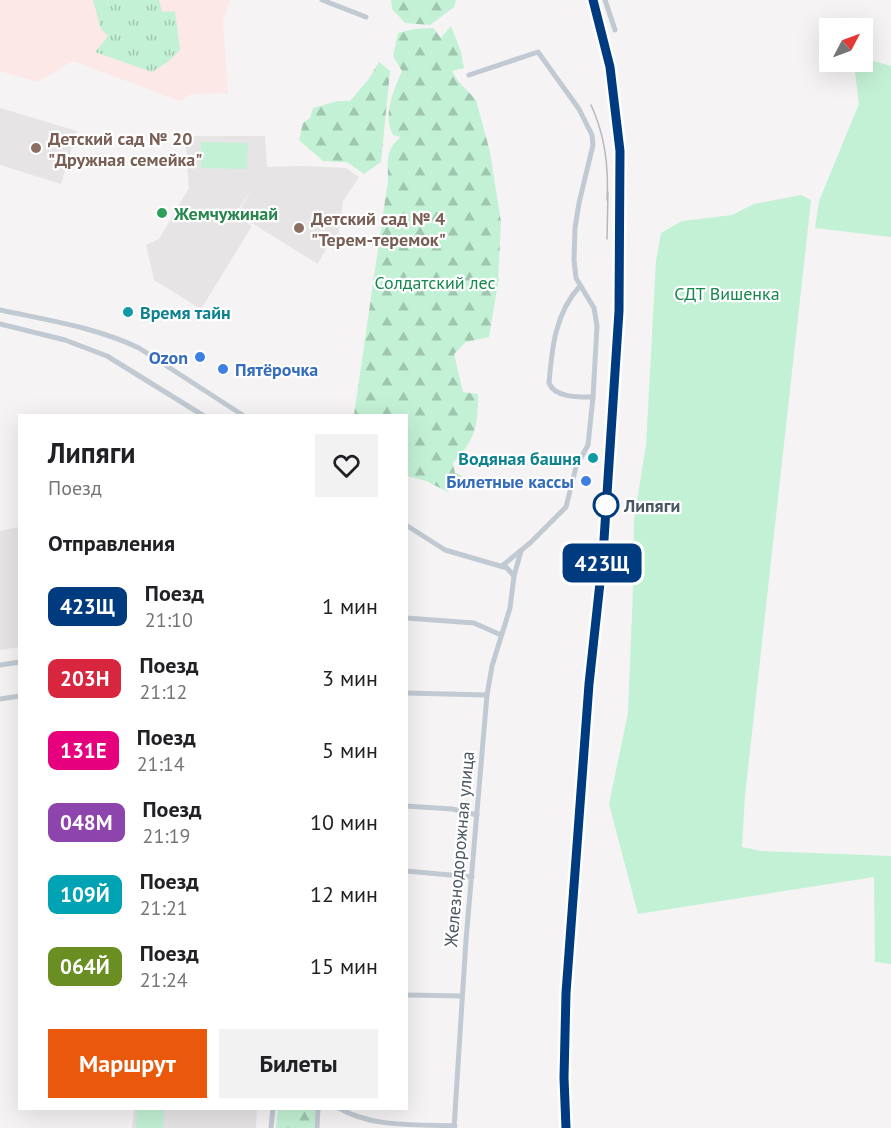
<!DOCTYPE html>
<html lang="ru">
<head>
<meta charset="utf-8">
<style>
  :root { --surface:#fff; --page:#f2f2f2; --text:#202124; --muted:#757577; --accent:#ea580c }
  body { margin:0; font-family:"PT Sans",sans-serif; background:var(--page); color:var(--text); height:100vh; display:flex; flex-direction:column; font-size:22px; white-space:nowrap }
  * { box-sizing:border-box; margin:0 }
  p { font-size:20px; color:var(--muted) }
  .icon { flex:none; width:33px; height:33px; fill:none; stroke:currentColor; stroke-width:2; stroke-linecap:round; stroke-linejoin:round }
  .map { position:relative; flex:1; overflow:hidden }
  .side { position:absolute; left:18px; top:414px; width:390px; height:696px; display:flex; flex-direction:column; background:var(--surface); border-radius:0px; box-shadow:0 6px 24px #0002 }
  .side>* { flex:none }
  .badge { padding:0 12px; border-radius:9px; font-size:21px; line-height:39px }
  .needle { width:39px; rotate:49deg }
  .buttons { position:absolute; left:819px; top:18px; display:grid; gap:12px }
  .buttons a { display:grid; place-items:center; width:54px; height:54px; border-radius:0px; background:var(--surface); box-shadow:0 6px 24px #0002; font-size:30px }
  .map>.badge { position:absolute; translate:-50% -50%; box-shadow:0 0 0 3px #fff }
  h2 { padding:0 30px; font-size:22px; line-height:54px }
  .round { display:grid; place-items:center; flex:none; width:63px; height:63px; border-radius:0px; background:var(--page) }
  .headline { display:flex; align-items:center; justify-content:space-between; height:102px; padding:0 30px }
  h1 { font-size:28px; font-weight:600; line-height:45px }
  .cta { display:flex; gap:12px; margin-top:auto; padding:12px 30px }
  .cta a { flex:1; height:69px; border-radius:0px; background:var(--accent); color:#fff; font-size:24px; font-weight:600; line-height:69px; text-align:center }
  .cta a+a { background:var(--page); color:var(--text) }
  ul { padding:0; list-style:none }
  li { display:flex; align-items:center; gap:18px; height:72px; padding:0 30px }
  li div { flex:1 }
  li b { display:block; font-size:22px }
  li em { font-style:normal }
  li .badge { min-width:66px; font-weight:700; text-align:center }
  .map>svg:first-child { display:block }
</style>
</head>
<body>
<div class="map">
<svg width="891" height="1128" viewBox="0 0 891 1128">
  <defs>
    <pattern id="grass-tufts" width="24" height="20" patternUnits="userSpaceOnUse" patternTransform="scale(1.5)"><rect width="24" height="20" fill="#c3f1d5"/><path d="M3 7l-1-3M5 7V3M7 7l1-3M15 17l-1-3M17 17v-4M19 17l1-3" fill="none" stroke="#a0c6b0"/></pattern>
    <pattern id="forest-firs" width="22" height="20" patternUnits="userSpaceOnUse" patternTransform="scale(1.5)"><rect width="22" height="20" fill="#c3f1d5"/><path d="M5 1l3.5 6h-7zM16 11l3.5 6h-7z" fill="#a0c6b0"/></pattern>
  </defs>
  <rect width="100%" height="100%" fill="#f5f3f3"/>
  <g fill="#e6e4e5">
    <path d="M 0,108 L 77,131 L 61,184 L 0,165 Z"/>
    <path d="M 185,136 L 265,136 L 267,167 L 304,166 L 346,168 L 359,177 L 343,201 L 337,245 L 330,241 L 318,264 L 237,214 L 253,188 L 234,215 L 252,226 L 201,309 L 154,280 L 146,245 L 159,239 L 189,188 Z"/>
    <path d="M 19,527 L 19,647 L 0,650 L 0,531 Z"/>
    <path d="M 134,1109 L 257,1109 L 256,1128 L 132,1128 Z"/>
  </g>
  <path fill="#fce8e6" d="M 0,0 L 230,0 L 223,21 L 228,93 L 191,94 L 180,101 L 73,61 L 38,82 L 0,71 Z"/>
  <path fill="url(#grass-tufts)" d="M 93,0 L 159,0 L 162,12 L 175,11 L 180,50 L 169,61 L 152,72 L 95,52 L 108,36 L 101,29 Z"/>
  <g fill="url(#forest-firs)">
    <path d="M 391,0 L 456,0 L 454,7 L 430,25 L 405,23 L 392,9 Z"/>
    <path d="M 451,26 L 461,52 L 464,68 L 452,71 L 458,81 L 476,100 L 490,152 L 501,222 L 498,283 L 489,337 L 466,342 L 454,354 L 463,392 L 478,394 C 478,426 476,439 453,463 L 455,473 L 463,476 L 453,479 L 448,492 L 426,481 L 407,476 L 406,416 L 354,415 L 388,180 C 388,162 385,149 401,137 L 393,135 C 382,115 394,90 402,71 L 393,56 L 398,33 L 414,29 L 433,28 L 441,38 Z"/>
    <path d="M 379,62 L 390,71 L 381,162 L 364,174 L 347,162 L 323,161 L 299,140 L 303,123 L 310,118 L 313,108 L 338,101 L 350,101 L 368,80 Z"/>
    <path d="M 278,1109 L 316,1109 L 314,1128 L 276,1128 Z"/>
  </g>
  <g fill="#c3f1d5">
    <path d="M 867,59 L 891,66 L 891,237 L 815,228 L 819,201 L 859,104 L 855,72 Z"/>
    <path d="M 201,142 L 248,143 L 247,169 L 201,168 Z"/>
    <path d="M 801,195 L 811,200 L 745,796 L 742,847 L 762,851 L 891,856 L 891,964 L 875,962 L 874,877 L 638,914 L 609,804 L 628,713 L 633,589 L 634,520 L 646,445 L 656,261 L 661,233 L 682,221 L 732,215 L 754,204 Z"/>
    <path d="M 137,1109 L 164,1109 L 163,1128 L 136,1128 Z"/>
  </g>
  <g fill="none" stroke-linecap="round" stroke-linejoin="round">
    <g stroke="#c1cad2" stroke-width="5">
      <path d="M 322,0 L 366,17"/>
      <path d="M 605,0 L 615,30"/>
      <path d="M 469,75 L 538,52 L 579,109 L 592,135 L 593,145 L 579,203 L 575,228 L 574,260 L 576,278 L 594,308 L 597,326 L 593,397 L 588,445 L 576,467 L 566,507 L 530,543 L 502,566"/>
      <path d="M 580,286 C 555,313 552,348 549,383 C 555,398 579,397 593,397"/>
      <path d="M 0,310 C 47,320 95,327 139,348 L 244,416"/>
      <path d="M 0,324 L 65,340 L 107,356 L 204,416"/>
      <path d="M 406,525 L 445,550 L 507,568 L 514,576"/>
      <path d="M 406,618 L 474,623 L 501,635"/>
      <path d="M 0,665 L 20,662"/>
      <path d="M 406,693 L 487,695"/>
      <path d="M 0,699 L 20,696"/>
      <path d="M 406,806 L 452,809 L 477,815"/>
      <path d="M 406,871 L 472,877"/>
      <path d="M 406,995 L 462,996"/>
      <path d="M 339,1108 C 372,1128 417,1124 455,1126"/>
      <path d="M 271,1128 L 273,1108"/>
      <path d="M 317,1128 L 318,1109"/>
      <path d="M 454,1128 L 466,940 L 487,695 L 492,666 L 510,608 L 514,576 L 521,551"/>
    </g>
    <g stroke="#b5b8bd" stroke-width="1.5">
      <path d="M 591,105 C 605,135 609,167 607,200"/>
      <path d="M 607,239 L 608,192"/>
      <path d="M 566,1128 L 564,1078 L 566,993 L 589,684 L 603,555 L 619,311 L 620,151 L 610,67 L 593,0"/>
    </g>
  </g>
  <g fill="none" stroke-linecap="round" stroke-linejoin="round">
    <g stroke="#fff" stroke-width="14">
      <path id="line" d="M 566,1128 L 564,1078 L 566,993 L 589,684 L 603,555 L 619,311 L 620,151 L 610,67 L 593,0"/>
    </g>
    <use href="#line" stroke="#003b80" stroke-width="9"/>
  </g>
  <g fill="#8d6e63" stroke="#fff" stroke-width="2">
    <circle cx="36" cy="148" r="6"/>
    <circle cx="299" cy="228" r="6"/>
  </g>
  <circle fill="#2e9e5b" stroke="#fff" stroke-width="2" cx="162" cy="213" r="6"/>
  <g fill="#0f9aa8" stroke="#fff" stroke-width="2">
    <circle cx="128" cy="312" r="6"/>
    <circle cx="593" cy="458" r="6"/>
  </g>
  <g fill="#3f7fe0" stroke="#fff" stroke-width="2">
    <circle cx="200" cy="357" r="6"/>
    <circle cx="223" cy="369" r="6"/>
    <circle cx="586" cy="481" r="6"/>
  </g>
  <circle fill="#fff" stroke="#003b80" stroke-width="3" cx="606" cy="505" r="12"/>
  <g text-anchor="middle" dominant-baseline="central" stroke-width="4.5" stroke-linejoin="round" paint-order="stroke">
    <g font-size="18" font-weight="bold" fill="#785e54" stroke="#fff" text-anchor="start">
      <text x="48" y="138">Детский сад № 20<tspan x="48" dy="21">"Дружная семейка"</tspan></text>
      <text x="311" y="218">Детский сад № 4<tspan x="311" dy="21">"Терем-теремок"</tspan></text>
    </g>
    <g font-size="18" font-weight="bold" fill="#27864d" stroke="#fff" text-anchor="start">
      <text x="174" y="213">Жемчужинай</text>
    </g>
    <g font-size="18" fill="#17864f" stroke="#fff">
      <text x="435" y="282">Солдатский лес</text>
      <text x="727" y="293">СДТ Вишенка</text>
    </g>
    <g font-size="18" font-weight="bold" fill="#0d838f" stroke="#fff" text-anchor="start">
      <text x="140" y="312">Время тайн</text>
      <text x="581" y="458" text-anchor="end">Водяная башня</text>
    </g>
    <g font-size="18" font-weight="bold" fill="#366cbe" stroke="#fff" text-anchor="end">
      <text x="188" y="357">Ozon</text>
      <text x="235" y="369" text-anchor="start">Пятёрочка</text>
      <text x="574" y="481">Билетные кассы</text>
    </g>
    <g font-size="18" font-weight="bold" fill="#4a5661" stroke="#fff" text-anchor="start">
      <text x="624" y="505">Липяги</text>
    </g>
    <g font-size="18" fill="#4a5661" stroke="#fff">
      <text transform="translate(459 849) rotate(-85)">Железнодорожная улица</text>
    </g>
  </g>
</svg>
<div class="buttons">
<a><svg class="needle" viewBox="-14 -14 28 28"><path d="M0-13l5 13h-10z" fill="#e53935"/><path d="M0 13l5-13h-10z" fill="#757577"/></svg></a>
</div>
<b class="badge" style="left:602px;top:563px;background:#003b80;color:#fff">423Щ</b>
<section class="side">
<div class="headline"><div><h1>Липяги</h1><p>Поезд</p></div><a class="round"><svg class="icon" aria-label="heart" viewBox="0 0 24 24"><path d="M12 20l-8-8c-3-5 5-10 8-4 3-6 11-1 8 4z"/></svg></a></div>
<h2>Отправления</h2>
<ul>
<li><span class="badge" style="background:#003b80;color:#fff">423Щ</span><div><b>Поезд</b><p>21:10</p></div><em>1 мин</em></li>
<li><span class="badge" style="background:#d7263d;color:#fff">203Н</span><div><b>Поезд</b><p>21:12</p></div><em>3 мин</em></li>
<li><span class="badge" style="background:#e6007e;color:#fff">131Е</span><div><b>Поезд</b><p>21:14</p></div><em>5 мин</em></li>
<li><span class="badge" style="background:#8e44ad;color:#fff">048М</span><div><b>Поезд</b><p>21:19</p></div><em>10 мин</em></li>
<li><span class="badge" style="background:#00a3b4;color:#fff">109Й</span><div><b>Поезд</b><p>21:21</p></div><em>12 мин</em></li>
<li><span class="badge" style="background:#6b8e23;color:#fff">064Й</span><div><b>Поезд</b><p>21:24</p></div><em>15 мин</em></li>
</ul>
<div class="cta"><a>Маршрут</a><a>Билеты</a></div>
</section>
</div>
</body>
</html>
